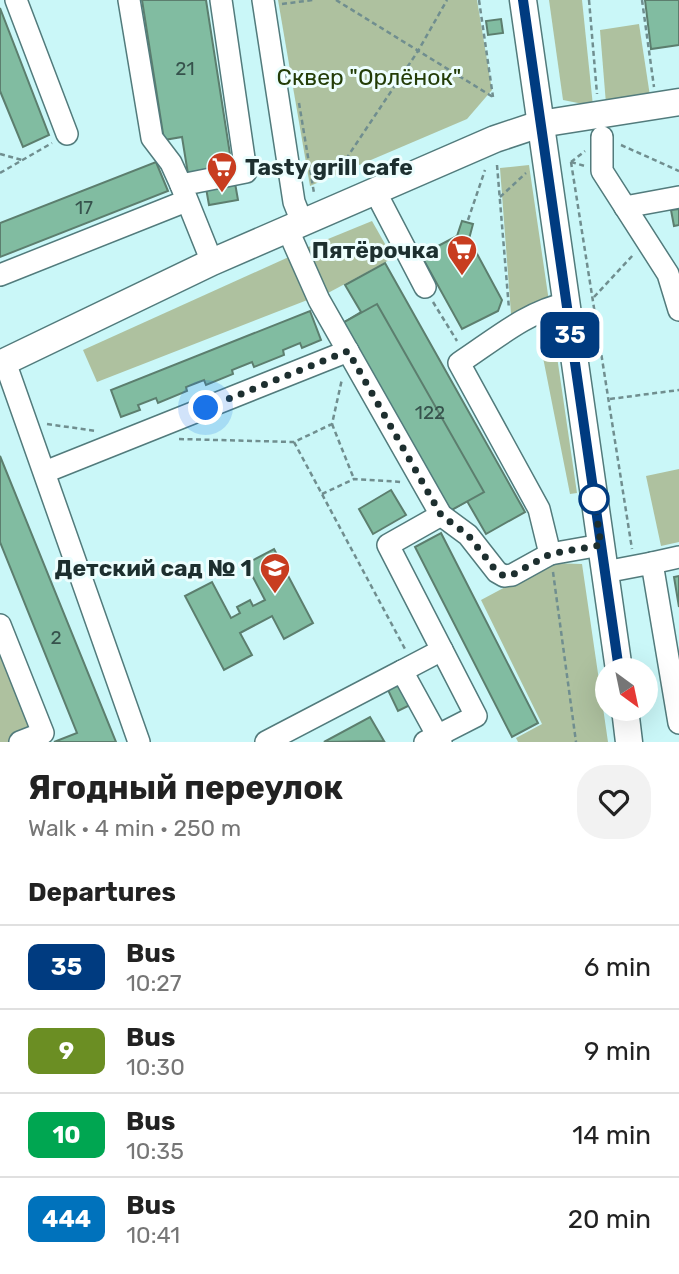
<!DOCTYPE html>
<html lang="en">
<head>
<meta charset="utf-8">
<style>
  :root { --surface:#fff; --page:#f2f2f2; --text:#222; --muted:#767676; --line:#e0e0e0 }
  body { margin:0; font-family:Rubik,sans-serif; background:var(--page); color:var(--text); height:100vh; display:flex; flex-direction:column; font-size:26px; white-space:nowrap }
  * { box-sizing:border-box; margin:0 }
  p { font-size:23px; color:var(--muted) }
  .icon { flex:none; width:38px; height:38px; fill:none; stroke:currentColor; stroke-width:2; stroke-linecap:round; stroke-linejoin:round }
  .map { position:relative; height:742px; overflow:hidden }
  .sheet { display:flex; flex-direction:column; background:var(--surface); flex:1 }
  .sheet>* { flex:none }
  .badge { padding:0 14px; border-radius:10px; font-size:24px; line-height:46px }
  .needle { width:46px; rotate:147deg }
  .fabs { position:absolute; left:595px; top:658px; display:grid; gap:14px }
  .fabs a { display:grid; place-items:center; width:63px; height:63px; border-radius:50%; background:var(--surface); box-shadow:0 7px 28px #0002; font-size:35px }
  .you { position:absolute; width:35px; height:35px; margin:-18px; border:5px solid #fff; border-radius:50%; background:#1a73e8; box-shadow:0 0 0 10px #1a73e833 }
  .map>.badge { position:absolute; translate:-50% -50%; box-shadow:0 0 0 4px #fff }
  h2 { padding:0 28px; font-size:26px; line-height:63px }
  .round { display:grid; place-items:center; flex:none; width:74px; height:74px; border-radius:28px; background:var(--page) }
  .summary { display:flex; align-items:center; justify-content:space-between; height:119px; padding:0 28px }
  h1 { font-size:33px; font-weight:700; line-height:52px }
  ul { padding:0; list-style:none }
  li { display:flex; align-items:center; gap:21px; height:84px; padding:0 28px; border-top:2px solid var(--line) }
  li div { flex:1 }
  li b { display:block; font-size:26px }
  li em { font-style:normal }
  li .badge { min-width:77px; font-weight:700; text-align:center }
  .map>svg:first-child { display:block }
</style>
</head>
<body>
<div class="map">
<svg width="679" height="742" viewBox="0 0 679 742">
  <rect width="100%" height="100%" fill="#caf7f8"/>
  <g fill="#aec19f">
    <path d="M 278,0 L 477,0 L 492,90 L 467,119 L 310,186 Z"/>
    <path d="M 549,0 L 582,0 L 593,106 L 563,100 Z"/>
    <path d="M 639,24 L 650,96 L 606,104 L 600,30 Z"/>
    <path d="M 529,165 L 577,493 L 570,494 L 534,312 L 512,327 L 500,168 Z"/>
    <path d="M 372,221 L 393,258 L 328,293 L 306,248 Z"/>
    <path d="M 291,256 L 310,299 L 97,382 L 83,350 Z"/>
    <path d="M 679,469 L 679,542 L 661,546 L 646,476 Z"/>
    <path d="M 550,563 L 582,564 L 608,742 L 518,742 L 516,738 L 542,724 L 481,600 Z"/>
    <path d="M 0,635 L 37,730 L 10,742 L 0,742 Z"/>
  </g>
  <g fill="#81bca1" stroke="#5c7e6e" stroke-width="2">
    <path d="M 142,0 L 206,0 L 232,167 L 188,174 L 182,137 L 164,140 Z"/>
    <path d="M 645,0 L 679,0 L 679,45 L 651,49 Z"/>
    <path d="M 0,8 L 49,135 L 23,147 L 0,91 Z"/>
    <path d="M 501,19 L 503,33 L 488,35 L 486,21 Z"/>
    <path d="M 156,162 L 168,191 L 0,257 L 0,223 Z"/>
    <path d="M 235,183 L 238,200 L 209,205 L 206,188 Z"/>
    <path d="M 679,209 L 679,225 L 674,226 L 671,210 Z"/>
    <path d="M 462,221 L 473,224 L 469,239 L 502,300 L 498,311 L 462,329 L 421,255 L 457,236 Z"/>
    <path d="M 385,263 L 525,512 L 486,534 L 467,501 L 448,512 L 341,324 L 361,312 L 345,285 Z"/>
    <path d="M 377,304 L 484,492 L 448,512 L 341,324 Z"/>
    <path d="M 310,311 L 321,340 L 302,348 L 300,343 L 283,350 L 284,355 L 254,367 L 252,362 L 232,370 L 233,374 L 206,385 L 204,380 L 186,387 L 187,391 L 158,403 L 156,398 L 138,405 L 140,410 L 121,417 L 111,390 Z"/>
    <path d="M 0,456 L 116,742 L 54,742 L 77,733 L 0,542 Z"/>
    <path d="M 391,490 L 406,515 L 373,534 L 359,509 Z"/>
    <path d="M 441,533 L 538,723 L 512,737 L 415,547 Z"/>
    <path d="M 274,549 L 313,623 L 284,639 L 272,616 L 240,633 L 252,655 L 224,670 L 185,596 L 212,582 L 231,618 L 240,613 L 237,607 L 250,600 L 253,606 L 265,600 L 246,564 Z"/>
    <path d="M 679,576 L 679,607 L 674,577 Z"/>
    <path d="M 399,684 L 410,705 L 398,711 L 388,690 Z"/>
    <path d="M 370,717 L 384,741 L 324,742 Z"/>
  </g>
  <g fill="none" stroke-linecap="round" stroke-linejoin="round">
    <g stroke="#527b7c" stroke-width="24">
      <g id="minor">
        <path d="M 16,0 L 67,134"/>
        <path d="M 129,0 L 152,138 L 171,163 L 181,185"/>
        <path d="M 263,0 L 294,202 L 302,222"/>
        <path d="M 602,137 L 602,171 L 668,274 L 679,310"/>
        <path d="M 375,191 L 425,287"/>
        <path d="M 625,207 L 679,197"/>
        <path d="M 287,228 L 319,300 L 441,515 L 468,535 L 497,572 L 504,576 L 512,575 L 550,554"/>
        <path d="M 212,262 L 181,185 L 246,172 L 221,0"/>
        <path d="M 0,275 L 186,201"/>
        <path d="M 565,304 C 529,310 490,343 459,363 L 539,509 L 550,554 L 601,545"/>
        <path d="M 5,362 L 139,742"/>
        <path d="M 45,472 L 348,351"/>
        <path d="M 652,563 L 679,557"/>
        <path d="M 605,572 L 652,563 L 679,723"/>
        <path d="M 0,625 L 43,733 L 20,742"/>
        <path d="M 402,671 L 442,650"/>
        <path d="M 266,742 L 402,671 L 441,742"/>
        <path d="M 425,742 L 476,716 L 388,545 L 441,515"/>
      </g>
    </g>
    <g stroke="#527b7c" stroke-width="29">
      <g id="major">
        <path d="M 523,0 L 619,670"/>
        <path d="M 0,364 L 212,262 L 495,139 L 540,124 L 679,102"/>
        <path d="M 625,709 L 629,742"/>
      </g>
    </g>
    <g stroke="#708e8f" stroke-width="2.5" stroke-dasharray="5 3.5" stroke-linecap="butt">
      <path d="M 336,0 L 493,97"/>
      <path d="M 479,0 L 493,97"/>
      <path d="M 589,0 L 597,94"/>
      <path d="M 642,0 L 654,87"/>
      <path d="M 282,4 L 313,0"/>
      <path d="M 299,103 L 314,193"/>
      <path d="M 621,145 L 679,171"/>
      <path d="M 0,154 L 22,160"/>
      <path d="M 346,159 L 418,51 L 447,0"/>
      <path d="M 571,162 L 632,549"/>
      <path d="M 571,162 L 585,151"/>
      <path d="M 571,162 L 585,166"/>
      <path d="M 497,165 L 509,309"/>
      <path d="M 0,173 L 52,143"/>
      <path d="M 500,197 L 526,173"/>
      <path d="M 468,220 L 485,170"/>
      <path d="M 594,297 L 634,254"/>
      <path d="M 433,302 L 457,341"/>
      <path d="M 610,399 L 679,390"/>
      <path d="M 47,424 L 96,431"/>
      <path d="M 332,424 L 354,479"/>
      <path d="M 179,439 L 294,442 L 332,424 L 342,379"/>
      <path d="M 294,442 L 405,649"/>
      <path d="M 322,494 L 354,479 L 402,482"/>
      <path d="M 553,572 L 576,742"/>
    </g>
    <use href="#minor" stroke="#fff" stroke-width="21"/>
    <use href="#major" stroke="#fff" stroke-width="26"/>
  </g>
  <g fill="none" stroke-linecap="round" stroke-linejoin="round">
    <g stroke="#fff" stroke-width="16">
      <path id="line" d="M 523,0 L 619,670"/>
    </g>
    <use href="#line" stroke="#003b80" stroke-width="10"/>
    <path stroke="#1d2f2f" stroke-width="7" stroke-dasharray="0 12.6" d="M 206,408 L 348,351 L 441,515 L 468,535 L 497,572 L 504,576 L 512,575 L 550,554 L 601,545 L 594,499"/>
  </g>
  <defs>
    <g id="supermarket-pin" transform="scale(1.575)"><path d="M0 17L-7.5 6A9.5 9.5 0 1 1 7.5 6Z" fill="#c83d20" stroke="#edfefe"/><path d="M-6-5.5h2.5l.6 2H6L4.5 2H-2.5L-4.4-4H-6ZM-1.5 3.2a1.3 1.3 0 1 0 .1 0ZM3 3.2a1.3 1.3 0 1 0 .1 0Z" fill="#fff"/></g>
    <g id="school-pin" transform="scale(1.575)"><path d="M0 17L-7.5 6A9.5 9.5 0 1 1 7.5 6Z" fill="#c83d20" stroke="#edfefe"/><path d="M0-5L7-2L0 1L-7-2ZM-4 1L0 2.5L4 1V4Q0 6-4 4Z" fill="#fff"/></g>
  </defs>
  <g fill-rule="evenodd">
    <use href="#supermarket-pin" x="222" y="167"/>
    <use href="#supermarket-pin" x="462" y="250"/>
    <use href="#school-pin" x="275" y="568"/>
  </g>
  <circle fill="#fff" stroke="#003b80" stroke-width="3.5" cx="594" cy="499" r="14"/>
  <g text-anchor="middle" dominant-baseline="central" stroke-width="6" stroke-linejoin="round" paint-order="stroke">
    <g font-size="19" fill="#36524c">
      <text x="185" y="68">21</text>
      <text x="84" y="207">17</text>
      <text x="430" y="412">122</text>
      <text x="56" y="637">2</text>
    </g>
    <g font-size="23" fill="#233c07" stroke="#edfefe">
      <text x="369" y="77">Сквер "Орлёнок"</text>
    </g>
    <g font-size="23" font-weight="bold" fill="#1d2f2f" stroke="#edfefe" text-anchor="end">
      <text x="245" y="167" text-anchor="start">Tasty grill cafe</text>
      <text x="439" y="250">Пятёрочка</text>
      <text x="252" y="568">Детский сад № 1</text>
    </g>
  </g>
</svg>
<div class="fabs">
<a><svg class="needle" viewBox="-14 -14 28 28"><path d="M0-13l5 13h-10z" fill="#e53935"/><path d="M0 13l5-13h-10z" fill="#767676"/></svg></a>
</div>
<div class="you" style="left:206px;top:408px"></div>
<b class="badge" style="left:570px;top:335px;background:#003b80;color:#fff">35</b>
</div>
<section class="sheet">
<div class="summary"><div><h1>Ягодный переулок</h1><p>Walk · 4 min · 250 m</p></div><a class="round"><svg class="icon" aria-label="heart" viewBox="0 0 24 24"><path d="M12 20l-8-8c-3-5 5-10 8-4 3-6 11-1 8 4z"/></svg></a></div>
<h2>Departures</h2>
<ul>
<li><span class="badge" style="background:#003b80;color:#fff">35</span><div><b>Bus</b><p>10:27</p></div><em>6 min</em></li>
<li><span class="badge" style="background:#6b8e23;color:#fff">9</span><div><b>Bus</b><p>10:30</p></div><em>9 min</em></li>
<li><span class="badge" style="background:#00a651;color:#fff">10</span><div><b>Bus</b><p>10:35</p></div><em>14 min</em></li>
<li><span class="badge" style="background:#0072bc;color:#fff">444</span><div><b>Bus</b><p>10:41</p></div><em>20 min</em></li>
</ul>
</section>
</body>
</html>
